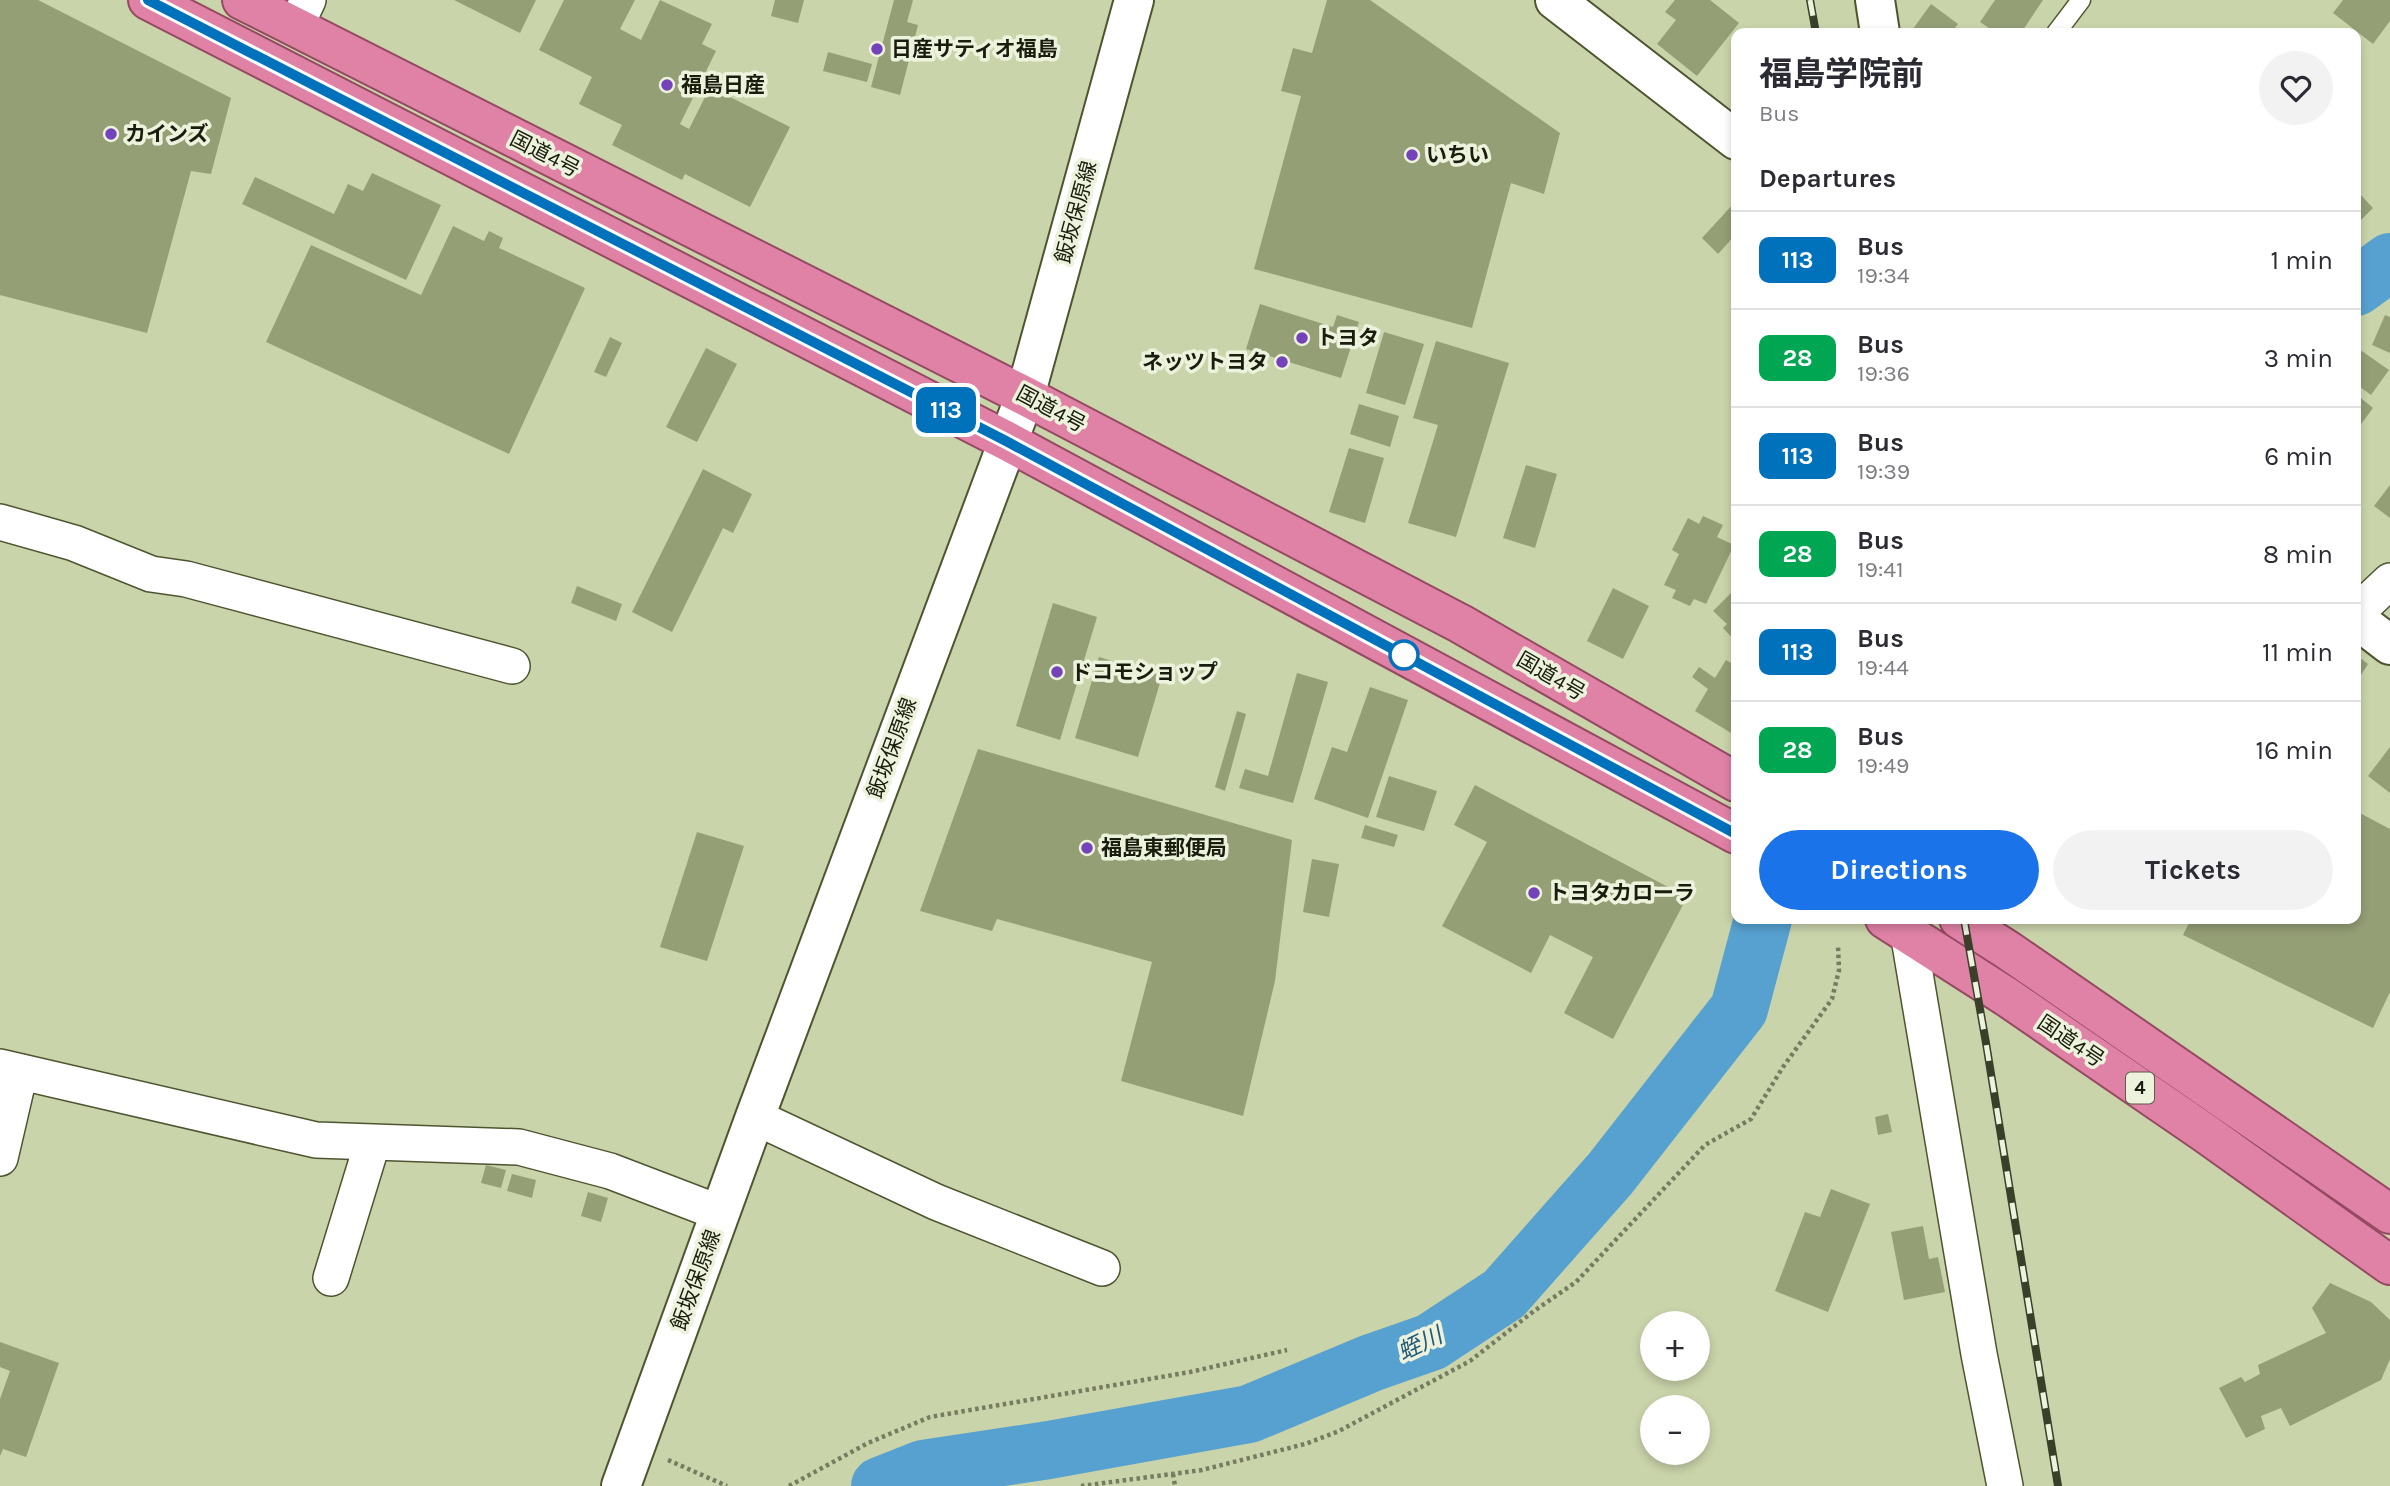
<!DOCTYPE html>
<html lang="en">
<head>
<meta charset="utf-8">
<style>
  :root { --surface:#fff; --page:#f2f2f3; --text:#2b2b33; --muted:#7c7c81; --line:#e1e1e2; --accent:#1a73e8 }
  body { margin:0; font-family:Karla,"Noto Sans JP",sans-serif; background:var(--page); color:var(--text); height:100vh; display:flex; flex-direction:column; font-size:26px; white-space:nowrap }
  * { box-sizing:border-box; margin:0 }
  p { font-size:23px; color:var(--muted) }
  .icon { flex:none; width:38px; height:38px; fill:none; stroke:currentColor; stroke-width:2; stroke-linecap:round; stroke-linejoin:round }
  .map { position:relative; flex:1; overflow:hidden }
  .sheet { position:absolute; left:1731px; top:28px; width:630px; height:896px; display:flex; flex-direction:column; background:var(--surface); border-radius:14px; box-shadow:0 4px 10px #0003 }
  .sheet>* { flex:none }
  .badge { padding:0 14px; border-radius:10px; font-size:24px; line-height:46px }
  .buttons { position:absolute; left:1640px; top:1311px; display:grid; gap:14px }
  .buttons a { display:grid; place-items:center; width:70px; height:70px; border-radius:50%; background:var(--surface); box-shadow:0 4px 10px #0003; font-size:35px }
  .map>.badge { position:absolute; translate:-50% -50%; box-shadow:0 0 0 4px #fff }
  h2 { padding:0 28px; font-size:26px; line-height:63px }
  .round { display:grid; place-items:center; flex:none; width:74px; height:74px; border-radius:37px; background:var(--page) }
  .head { display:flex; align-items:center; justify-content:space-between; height:119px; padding:0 28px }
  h1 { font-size:33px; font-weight:700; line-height:52px }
  .action { display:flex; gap:14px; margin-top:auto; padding:14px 28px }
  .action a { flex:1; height:80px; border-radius:42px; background:var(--accent); color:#fff; font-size:28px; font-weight:700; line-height:80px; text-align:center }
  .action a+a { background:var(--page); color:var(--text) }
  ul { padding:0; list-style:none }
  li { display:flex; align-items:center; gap:21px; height:98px; padding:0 28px; border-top:2px solid var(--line) }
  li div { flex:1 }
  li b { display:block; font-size:26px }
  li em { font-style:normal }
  li .badge { min-width:77px; font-weight:700; text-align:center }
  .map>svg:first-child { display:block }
</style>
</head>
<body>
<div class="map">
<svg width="2390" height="1486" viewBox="0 0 2390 1486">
  <rect width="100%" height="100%" fill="#cad4aa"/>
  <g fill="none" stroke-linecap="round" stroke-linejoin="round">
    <g stroke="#57a1d0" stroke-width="58">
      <path d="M 2356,287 L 2390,262"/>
      <path d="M 880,1486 L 923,1469 L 1049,1450 L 1249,1414 L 1371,1363 L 1431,1342 L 1504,1294 L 1610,1174 L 1739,1009 L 1763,919"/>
    </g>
  </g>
  <g fill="#959f76">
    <path d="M 0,0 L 38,0 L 231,98 L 211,174 L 191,171 L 147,333 L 0,295 Z"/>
    <path d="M 454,0 L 536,0 L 520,33 Z"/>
    <path d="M 564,0 L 635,0 L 620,29 L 641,40 L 660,0 L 712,24 L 702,44 L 716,51 L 680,124 L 689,129 L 710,87 L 790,127 L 750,207 L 685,174 L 682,180 L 612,145 L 622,125 L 579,104 L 592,77 L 539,50 Z"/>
    <path d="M 775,0 L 804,0 L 798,23 L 771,16 Z"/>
    <path d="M 894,0 L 913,0 L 907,22 L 918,25 L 900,95 L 871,87 Z"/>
    <path d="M 1327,0 L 1370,0 L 1560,133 L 1544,194 L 1511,183 L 1472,328 L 1254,269 L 1301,96 L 1281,91 L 1293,48 L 1312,53 Z"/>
    <path d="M 1675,0 L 1710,0 L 1739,23 L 1697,76 L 1657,44 L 1676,20 L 1665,12 Z"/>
    <path d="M 1995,0 L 2043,0 L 2021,33 L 1996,33 L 1980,22 Z"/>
    <path d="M 2343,0 L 2390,0 L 2390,21 L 2373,44 L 2333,13 Z"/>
    <path d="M 1931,4 L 1958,24 L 1951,33 L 1910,33 Z"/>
    <path d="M 828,52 L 872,64 L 867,82 L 823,71 Z"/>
    <path d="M 372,173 L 441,205 L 406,280 L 242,204 L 255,177 L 334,214 L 348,184 L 363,191 Z"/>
    <path d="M 2356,190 L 2373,208 L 2356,225 Z"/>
    <path d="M 1736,201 L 1736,234 L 1718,254 L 1702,238 Z"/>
    <path d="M 453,226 L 484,241 L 489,231 L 503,238 L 499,248 L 585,288 L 509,454 L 266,342 L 311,245 L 421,295 Z"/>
    <path d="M 1260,304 L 1333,327 L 1337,315 L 1359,322 L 1341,378 L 1246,349 Z"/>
    <path d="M 2385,315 L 2390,317 L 2390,353 L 2372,345 Z"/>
    <path d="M 1384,332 L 1424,344 L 1405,405 L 1366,393 Z"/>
    <path d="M 610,337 L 622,343 L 606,377 L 594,372 Z"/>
    <path d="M 1436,341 L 1509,363 L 1456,537 L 1408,523 L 1438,425 L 1413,418 Z"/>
    <path d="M 2356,347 L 2389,370 L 2371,395 L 2356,384 Z"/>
    <path d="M 706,348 L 737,364 L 697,442 L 666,427 Z"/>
    <path d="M 2356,394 L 2373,408 L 2356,431 Z"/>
    <path d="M 1359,404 L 1399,416 L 1390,447 L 1350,434 Z"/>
    <path d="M 1349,448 L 1384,458 L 1365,523 L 1329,512 Z"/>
    <path d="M 1526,465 L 1557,474 L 1535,548 L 1503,538 Z"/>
    <path d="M 703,469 L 752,494 L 733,533 L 723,528 L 672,632 L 632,612 Z"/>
    <path d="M 2390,485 L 2390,518 L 2374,506 Z"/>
    <path d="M 1703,516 L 1723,525 L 1717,537 L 1734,545 L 1706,604 L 1694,599 L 1690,606 L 1672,598 L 1676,590 L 1664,585 L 1679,554 L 1672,550 L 1688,518 L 1699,524 Z"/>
    <path d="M 577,586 L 622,604 L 616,621 L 571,603 Z"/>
    <path d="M 1613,588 L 1649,606 L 1623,659 L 1587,641 Z"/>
    <path d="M 1736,588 L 1736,642 L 1723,628 L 1727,624 L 1713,611 Z"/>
    <path d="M 1053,603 L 1097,617 L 1060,740 L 1016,726 Z"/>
    <path d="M 2356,655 L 2368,664 L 2356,683 Z"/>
    <path d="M 1099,657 L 1162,676 L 1138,757 L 1075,738 Z"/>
    <path d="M 1726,660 L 1736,666 L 1736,736 L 1695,711 L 1708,689 L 1692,677 L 1699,667 L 1715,678 Z"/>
    <path d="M 1297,673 L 1328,682 L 1293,803 L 1239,788 L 1245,769 L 1268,776 Z"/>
    <path d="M 1370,687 L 1408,700 L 1368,818 L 1314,799 L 1332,747 L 1347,752 Z"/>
    <path d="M 1237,711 L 1246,714 L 1225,791 L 1215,787 Z"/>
    <path d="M 2390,747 L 2390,793 L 2368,776 Z"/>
    <path d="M 978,749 L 1292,840 L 1275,981 L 1243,1116 L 1121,1081 L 1152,962 L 997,919 L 992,931 L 920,911 Z"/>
    <path d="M 1389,776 L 1437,791 L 1424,831 L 1376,817 Z"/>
    <path d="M 1475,785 L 1687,897 L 1613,1039 L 1564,1013 L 1593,957 L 1550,935 L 1531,973 L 1442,926 L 1487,842 L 1454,825 Z"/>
    <path d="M 2356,811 L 2390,829 L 2390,992 L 2373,1028 L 2183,935 L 2191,919 L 2356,919 Z"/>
    <path d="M 1365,825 L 1398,835 L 1394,847 L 1361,838 Z"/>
    <path d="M 697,832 L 744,846 L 707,961 L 660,947 Z"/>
    <path d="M 1312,859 L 1339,864 L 1329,917 L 1303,912 Z"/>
    <path d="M 1888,1114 L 1892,1132 L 1878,1135 L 1875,1117 Z"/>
    <path d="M 486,1165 L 506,1170 L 501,1188 L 481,1183 Z"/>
    <path d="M 512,1174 L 536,1180 L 532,1198 L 507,1191 Z"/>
    <path d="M 1831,1189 L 1870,1204 L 1828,1312 L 1775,1291 L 1805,1212 L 1820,1217 Z"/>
    <path d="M 588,1192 L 608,1198 L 601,1222 L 581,1216 Z"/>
    <path d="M 1923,1226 L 1929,1259 L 1938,1257 L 1945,1292 L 1904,1300 L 1891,1232 Z"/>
    <path d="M 2330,1283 L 2371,1302 L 2390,1320 L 2390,1359 L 2381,1380 L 2290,1426 L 2281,1408 L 2261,1416 L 2265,1429 L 2246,1438 L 2219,1388 L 2241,1377 L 2245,1382 L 2260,1374 L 2258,1365 L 2326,1333 L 2312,1308 Z"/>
    <path d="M 0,1342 L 59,1363 L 26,1457 L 3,1449 L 0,1456 L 0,1399 L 10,1371 L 0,1367 Z"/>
  </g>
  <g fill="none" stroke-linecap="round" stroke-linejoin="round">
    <g stroke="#4d5530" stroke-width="21">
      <path id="service" d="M 2056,33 L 2081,0"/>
    </g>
    <g stroke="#4d5530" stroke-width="38">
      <g id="minor">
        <path d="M 295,28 L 308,0"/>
        <path d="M 0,522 L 74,543 L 151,574 L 186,579 L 512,666"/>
        <path d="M 2356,613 L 2390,581"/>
        <path d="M 1908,932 L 1979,1354 L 2005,1486"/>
        <path d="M 0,1067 L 316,1140 L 519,1147 L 610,1171 L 720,1213"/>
        <path d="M 755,1117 L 936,1202 L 1102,1268"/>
        <path d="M 0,1158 L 20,1072"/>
        <path d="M 331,1278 L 372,1144"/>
      </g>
    </g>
    <g stroke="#4d5530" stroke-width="42">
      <g id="tertiary">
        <path d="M 1555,0 L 1736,140"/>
        <path d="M 1875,0 L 1880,33"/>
        <path d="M 2356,619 L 2390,645"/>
      </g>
    </g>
    <g stroke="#4d5530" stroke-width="42">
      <path id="secondary" d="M 621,1486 L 755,1117 L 1025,396 L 1134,0"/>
    </g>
    <g stroke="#954a62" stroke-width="42">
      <g id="trunk">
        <path d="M 148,0 L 1007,441 L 1736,834"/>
        <path d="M 242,0 L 1025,396 L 1461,624 L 1736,782"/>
        <path d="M 1885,919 L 2007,997 L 2205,1133 L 2390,1265"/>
        <path d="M 1959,919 L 2009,951 L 2390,1214"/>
      </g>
    </g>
    <g stroke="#757c5f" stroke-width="4.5" stroke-dasharray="3.5 3.5" stroke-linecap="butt">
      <path d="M 668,1460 L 727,1486"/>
      <path d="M 1173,1474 L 1175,1486"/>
      <path d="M 789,1486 L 868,1443 L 930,1417 L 1190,1372 L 1287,1350"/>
      <path d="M 1081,1486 L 1202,1470 L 1305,1444 L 1339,1431 L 1470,1361 L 1534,1311 L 1576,1282 L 1705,1145 L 1751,1119 L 1783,1067 L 1832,999 L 1839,970 L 1838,946"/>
    </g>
    <use href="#service" stroke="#fff" stroke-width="18"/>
    <use href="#minor" stroke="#fff" stroke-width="35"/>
    <use href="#tertiary" stroke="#fff" stroke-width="38"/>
    <use href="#secondary" stroke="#fff" stroke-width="38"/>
    <use href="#trunk" stroke="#e082a6" stroke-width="38"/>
    <g stroke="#3a3f2a" stroke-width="8">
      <g id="rail">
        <path d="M 1810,0 L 1816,33"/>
        <path d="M 1964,919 L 1986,1043 L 2058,1486"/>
      </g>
    </g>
    <use href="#rail" stroke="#edf2dd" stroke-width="5" stroke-dasharray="16" stroke-linecap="butt"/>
  </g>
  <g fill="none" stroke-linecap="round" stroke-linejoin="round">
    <g stroke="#fff" stroke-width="16">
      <path id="line" d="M 148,0 L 1006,441 L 1736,834"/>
    </g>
    <use href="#line" stroke="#0072bc" stroke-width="10"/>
  </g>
  <g fill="#7443ba" stroke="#edf2dd" stroke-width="2.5">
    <circle cx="877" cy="49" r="7"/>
    <circle cx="667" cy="85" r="7"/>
    <circle cx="111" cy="134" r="7"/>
    <circle cx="1412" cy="155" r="7"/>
    <circle cx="1302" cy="338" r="7"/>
    <circle cx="1282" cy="362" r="7"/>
    <circle cx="1057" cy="672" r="7"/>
    <circle cx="1087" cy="848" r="7"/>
    <circle cx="1534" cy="893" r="7"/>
  </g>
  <circle fill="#fff" stroke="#0072bc" stroke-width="3.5" cx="1404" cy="655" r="14"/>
  <g text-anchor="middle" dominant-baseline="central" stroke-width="7" stroke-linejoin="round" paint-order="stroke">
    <rect fill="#edf2dd" stroke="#595d4b" stroke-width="2" x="2126" y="1072.5" width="28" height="31" rx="5"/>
    <g font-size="19" font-weight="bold" fill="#191d0d">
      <text x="2140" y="1088">4</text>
    </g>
    <g font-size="21" font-weight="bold" fill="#191d0d" stroke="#edf2dd" text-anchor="start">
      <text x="891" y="49">日産サティオ福島</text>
      <text x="681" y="85">福島日産</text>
      <text x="125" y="134">カインズ</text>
      <text x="1426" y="155">いちい</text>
      <text x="1316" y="338">トヨタ</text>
      <text x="1268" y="362" text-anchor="end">ネッツトヨタ</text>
      <text x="1071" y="672">ドコモショップ</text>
      <text x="1101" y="848">福島東郵便局</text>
      <text x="1548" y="893">トヨタカローラ</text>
    </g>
    <g font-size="21" fill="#191d0d" stroke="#edf2dd">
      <text transform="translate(545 154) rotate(27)">国道4号</text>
      <text transform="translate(1076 212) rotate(-75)">飯坂保原線</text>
      <text transform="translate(1051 409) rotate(28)">国道4号</text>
      <text transform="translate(1551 676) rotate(30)">国道4号</text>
      <text transform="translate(892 748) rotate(-70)">飯坂保原線</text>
      <text transform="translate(2071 1041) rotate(34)">国道4号</text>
      <text transform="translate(696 1280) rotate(-70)">飯坂保原線</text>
    </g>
    <g font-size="23" font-style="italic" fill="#205879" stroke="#edf2dd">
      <text transform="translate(1420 1344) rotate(-26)">蛭川</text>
    </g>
  </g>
</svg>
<div class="buttons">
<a>+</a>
<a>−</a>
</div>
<b class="badge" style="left:946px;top:410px;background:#0072bc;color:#fff">113</b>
<section class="sheet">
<div class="head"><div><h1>福島学院前</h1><p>Bus</p></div><a class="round"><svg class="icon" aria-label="heart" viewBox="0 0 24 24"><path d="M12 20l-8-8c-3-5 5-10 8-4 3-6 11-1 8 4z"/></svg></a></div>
<h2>Departures</h2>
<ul>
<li><span class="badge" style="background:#0072bc;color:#fff">113</span><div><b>Bus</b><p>19:34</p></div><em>1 min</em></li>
<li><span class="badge" style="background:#00a651;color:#fff">28</span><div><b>Bus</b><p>19:36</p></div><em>3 min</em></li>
<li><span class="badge" style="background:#0072bc;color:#fff">113</span><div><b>Bus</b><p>19:39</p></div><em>6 min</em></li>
<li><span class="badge" style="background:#00a651;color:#fff">28</span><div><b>Bus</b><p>19:41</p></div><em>8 min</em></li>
<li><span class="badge" style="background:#0072bc;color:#fff">113</span><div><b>Bus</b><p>19:44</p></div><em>11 min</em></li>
<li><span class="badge" style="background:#00a651;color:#fff">28</span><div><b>Bus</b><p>19:49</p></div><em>16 min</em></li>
</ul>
<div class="action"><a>Directions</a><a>Tickets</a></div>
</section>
</div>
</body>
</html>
